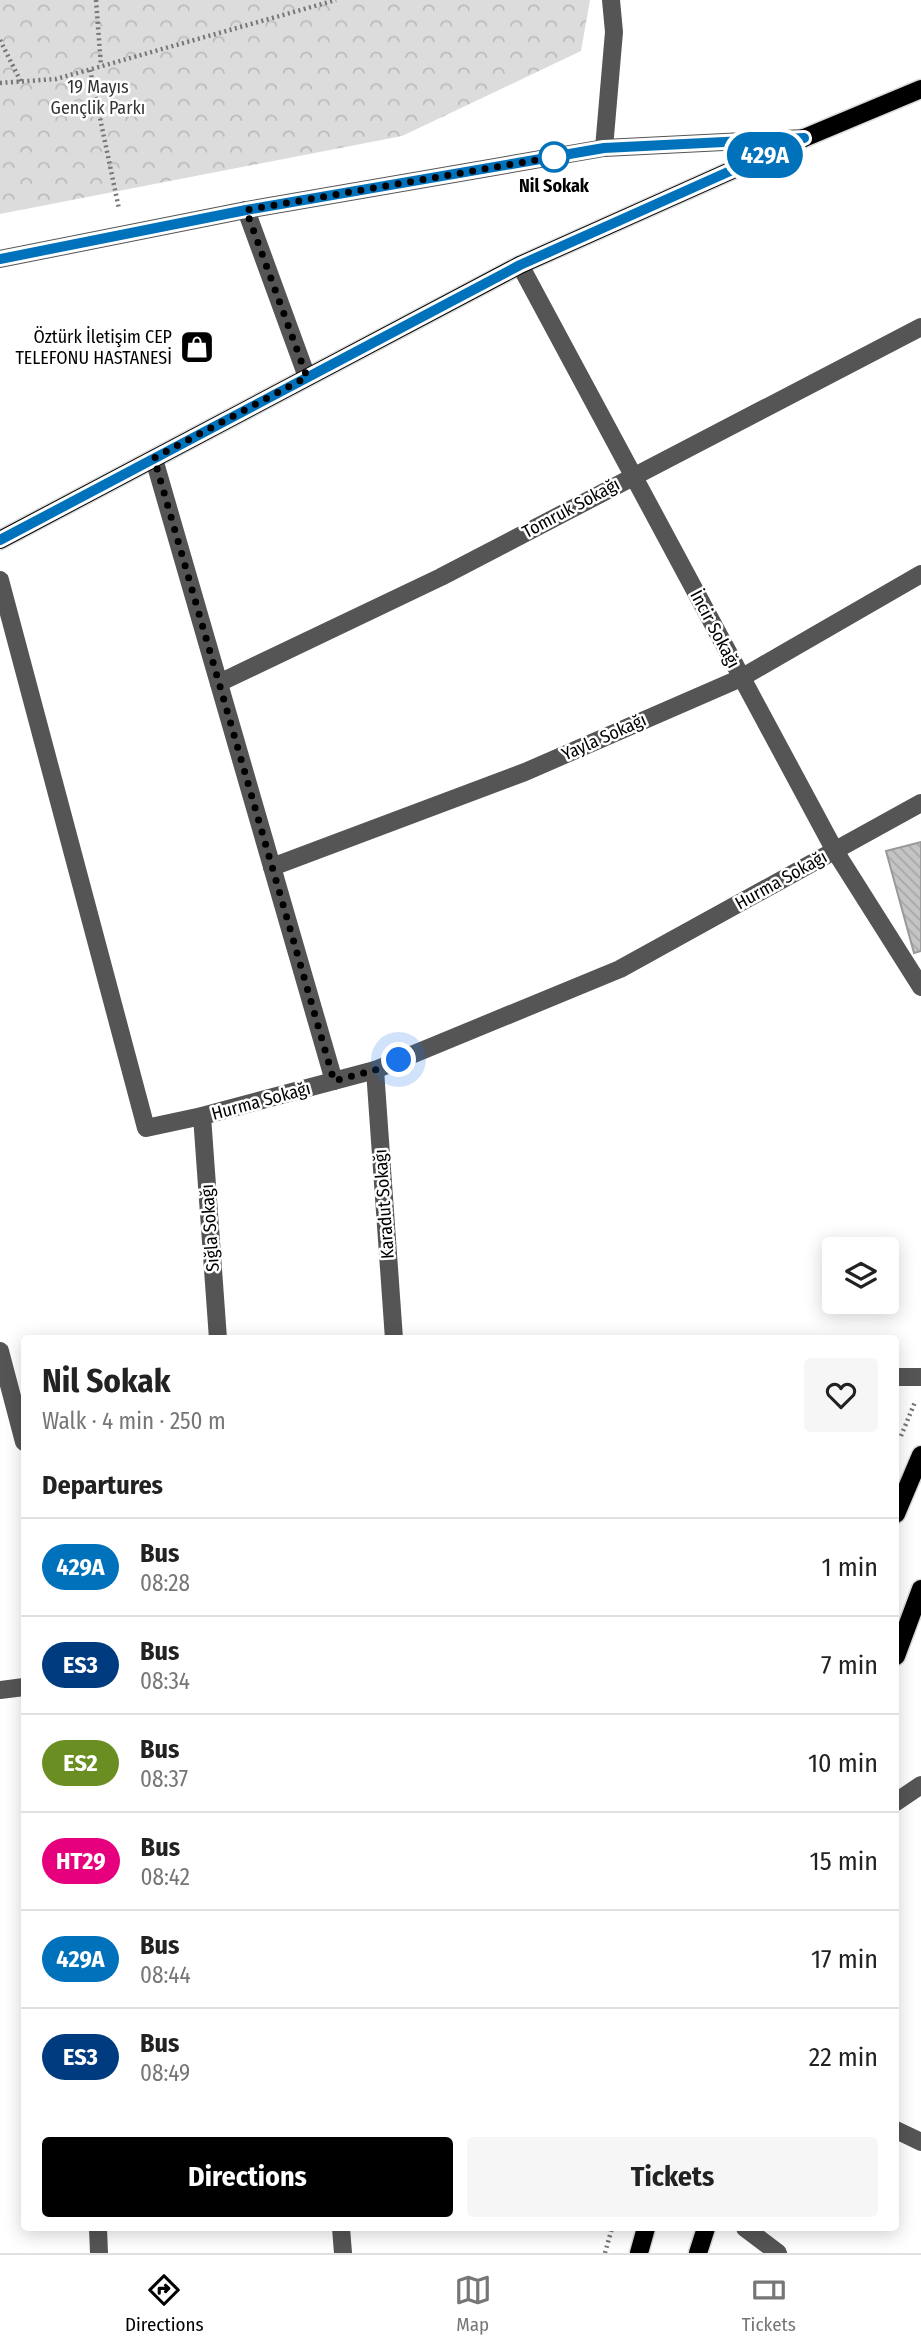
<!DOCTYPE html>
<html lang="en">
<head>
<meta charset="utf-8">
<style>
  :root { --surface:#fff; --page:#f6f6f6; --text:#222; --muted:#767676; --line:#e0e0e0; --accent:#000 }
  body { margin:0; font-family:"Fira Sans Condensed",sans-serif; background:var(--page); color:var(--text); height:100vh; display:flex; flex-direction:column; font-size:26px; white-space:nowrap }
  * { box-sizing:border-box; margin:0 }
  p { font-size:23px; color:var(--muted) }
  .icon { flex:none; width:38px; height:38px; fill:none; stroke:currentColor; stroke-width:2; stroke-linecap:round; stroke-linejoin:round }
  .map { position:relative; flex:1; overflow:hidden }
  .drawer { position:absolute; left:21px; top:1335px; width:878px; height:896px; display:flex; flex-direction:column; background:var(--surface); border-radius:7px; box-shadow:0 4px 18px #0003 }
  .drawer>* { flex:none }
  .badge { padding:0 14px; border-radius:23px; font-size:24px; line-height:46px }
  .controls { position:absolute; left:822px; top:1237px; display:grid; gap:14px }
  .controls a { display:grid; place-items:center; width:77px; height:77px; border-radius:7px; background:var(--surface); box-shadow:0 4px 18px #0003; font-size:35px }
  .you { position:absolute; width:35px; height:35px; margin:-18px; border:5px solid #fff; border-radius:50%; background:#1a73e8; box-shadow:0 0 0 10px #1a73e833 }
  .map>.badge { position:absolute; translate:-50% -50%; box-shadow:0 0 0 4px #fff }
  h2 { padding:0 21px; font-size:26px; line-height:63px }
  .round { display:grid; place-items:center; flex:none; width:74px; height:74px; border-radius:7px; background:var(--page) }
  .summary { display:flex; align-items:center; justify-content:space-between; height:119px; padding:0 21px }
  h1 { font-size:33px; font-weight:700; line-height:52px }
  .button { display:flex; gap:14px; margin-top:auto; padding:14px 21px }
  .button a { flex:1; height:80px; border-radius:7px; background:var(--accent); color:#fff; font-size:28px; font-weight:700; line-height:80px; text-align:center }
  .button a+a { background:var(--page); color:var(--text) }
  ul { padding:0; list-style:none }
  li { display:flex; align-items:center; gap:21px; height:98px; padding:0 21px; border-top:2px solid var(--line) }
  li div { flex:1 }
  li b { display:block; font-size:26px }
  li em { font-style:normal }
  li .badge { min-width:77px; font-weight:700; text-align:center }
  .dock { display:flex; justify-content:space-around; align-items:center; height:98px; border-top:2px solid var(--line); background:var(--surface); font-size:19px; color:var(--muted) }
  .dock a { display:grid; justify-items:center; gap:4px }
  .dock .active { color:var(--accent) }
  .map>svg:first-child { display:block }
</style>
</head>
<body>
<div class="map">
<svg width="921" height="2253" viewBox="0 0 921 2253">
  <defs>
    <pattern id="park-crowns" width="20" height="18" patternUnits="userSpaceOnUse" patternTransform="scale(1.75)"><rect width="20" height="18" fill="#dcdcdc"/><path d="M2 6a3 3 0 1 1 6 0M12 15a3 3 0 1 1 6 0" fill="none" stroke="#bbb"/></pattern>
    <pattern id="building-back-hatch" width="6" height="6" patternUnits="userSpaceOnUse" patternTransform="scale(1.75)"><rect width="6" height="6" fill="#c4c4c4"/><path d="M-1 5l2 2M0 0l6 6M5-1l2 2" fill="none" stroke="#a7a7a7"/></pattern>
  </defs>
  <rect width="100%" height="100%" fill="#fff"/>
  <path fill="url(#park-crowns)" d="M 0,0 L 590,0 L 581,51 L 402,136 L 0,214 Z"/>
  <path fill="url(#building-back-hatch)" stroke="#999" stroke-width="2" d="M 921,842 L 921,951 L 914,953 L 886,851 Z"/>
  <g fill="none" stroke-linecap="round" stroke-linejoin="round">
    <g stroke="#dbdbdb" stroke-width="21">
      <g id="major">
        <path d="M 0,540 L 520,265 L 804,138 L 921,89"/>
        <path d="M 896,1514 L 921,1455"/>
        <path d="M 896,1656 L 921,1589"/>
        <path d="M 639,2253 L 646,2228"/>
        <path d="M 698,2253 L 706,2228"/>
      </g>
    </g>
    <g stroke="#777" stroke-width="4.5" stroke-dasharray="2 3.5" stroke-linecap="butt">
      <path d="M 96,0 L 101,66"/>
      <path d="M 0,40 L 21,82"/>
      <path d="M 90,70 L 119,209"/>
      <path d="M 0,83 L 56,79 L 336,0"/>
      <path d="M 901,1436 L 915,1402"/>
      <path d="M 605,2253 L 612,2228"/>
    </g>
    <g stroke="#555" stroke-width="18">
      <path d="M 604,148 L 614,32 L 611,0"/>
      <path d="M 246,210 L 307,377"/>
      <path d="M 0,259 L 246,210 L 604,148 L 804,138"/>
      <path d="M 520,265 L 835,851 L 921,987"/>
      <path d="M 154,459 L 334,1081"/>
      <path d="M 0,580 L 146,1128 L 202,1116 L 375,1070 L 620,969 L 921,803"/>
      <path d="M 219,683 L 441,577 L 921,327"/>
      <path d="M 272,867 L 525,772 L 741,678 L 921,574"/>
      <path d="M 375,1070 L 394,1339"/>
      <path d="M 202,1116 L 218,1339"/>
      <path d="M 0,1351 L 24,1442"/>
      <path d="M 896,1377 L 921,1377"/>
      <path d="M 0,1690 L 24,1687"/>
      <path d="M 896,1802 L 921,1785"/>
      <path d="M 896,2130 L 921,2142"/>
      <path d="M 98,2228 L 99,2253"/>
      <path d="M 341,2228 L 343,2253"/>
      <path d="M 745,2228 L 778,2253"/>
    </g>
    <use href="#major" stroke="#000" stroke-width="18"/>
  </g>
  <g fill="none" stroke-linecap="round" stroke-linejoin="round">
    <g stroke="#fff" stroke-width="16">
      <path id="line" d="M 0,259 L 246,210 L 604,148 L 804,138 L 520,265 L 0,540"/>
    </g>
    <use href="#line" stroke="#0072bc" stroke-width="10"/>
    <path stroke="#000" stroke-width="7" stroke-dasharray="0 12.6" d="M 399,1060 L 375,1070 L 334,1081 L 154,458 L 307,377 L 246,210 L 554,157"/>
  </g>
  <defs>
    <g id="shop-square" transform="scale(1.75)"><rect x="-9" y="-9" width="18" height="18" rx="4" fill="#000" stroke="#fff"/><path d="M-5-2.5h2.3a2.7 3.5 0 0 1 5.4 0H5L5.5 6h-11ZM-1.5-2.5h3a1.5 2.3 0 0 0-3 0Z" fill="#fff"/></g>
  </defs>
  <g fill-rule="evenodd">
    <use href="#shop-square" x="197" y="347"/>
  </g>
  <circle fill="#fff" stroke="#0072bc" stroke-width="3.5" cx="554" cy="157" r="14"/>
  <g text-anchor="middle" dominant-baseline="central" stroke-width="5" stroke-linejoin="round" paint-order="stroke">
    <g font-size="18" fill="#333" stroke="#fff">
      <text x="98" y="87">19 Mayıs<tspan x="98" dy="21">Gençlik Parkı</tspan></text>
    </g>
    <g font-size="18" font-weight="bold" fill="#000" stroke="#fff">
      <text x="554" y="186">Nil Sokak</text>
    </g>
    <g font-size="18" fill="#000" stroke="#fff" text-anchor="end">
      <text x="172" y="337">Öztürk İletişim CEP<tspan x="172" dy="21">TELEFONU HASTANESİ</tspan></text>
    </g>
    <g font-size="18" fill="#000" stroke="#fff">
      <text transform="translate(571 508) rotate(-28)">Tomruk Sokağı</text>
      <text transform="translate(715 629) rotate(62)">İncir Sokağı</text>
      <text transform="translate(604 737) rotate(-24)">Yayla Sokağı</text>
      <text transform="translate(781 880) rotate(-29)">Hurma Sokağı</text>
      <text transform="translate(261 1101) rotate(-15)">Hurma Sokağı</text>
      <text transform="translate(384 1204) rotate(-94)">Karadut Sokağı</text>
      <text transform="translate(210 1228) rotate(-94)">Sığla Sokağı</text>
    </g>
  </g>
</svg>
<div class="controls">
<a><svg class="icon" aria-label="layers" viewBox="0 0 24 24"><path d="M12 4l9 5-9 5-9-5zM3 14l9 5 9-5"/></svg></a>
</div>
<div class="you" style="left:399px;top:1060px"></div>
<b class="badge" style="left:765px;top:155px;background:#0072bc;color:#fff">429A</b>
<section class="drawer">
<div class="summary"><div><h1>Nil Sokak</h1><p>Walk · 4 min · 250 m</p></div><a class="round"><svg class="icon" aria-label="heart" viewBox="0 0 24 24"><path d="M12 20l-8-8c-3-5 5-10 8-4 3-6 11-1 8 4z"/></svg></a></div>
<h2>Departures</h2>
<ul>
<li><span class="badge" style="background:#0072bc;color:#fff">429A</span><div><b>Bus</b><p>08:28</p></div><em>1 min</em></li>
<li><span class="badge" style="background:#003b80;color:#fff">ES3</span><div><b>Bus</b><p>08:34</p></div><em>7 min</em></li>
<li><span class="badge" style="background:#6b8e23;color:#fff">ES2</span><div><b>Bus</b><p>08:37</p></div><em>10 min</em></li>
<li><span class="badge" style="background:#e6007e;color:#fff">HT29</span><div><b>Bus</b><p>08:42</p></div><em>15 min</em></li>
<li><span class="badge" style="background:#0072bc;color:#fff">429A</span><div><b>Bus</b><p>08:44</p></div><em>17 min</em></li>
<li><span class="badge" style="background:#003b80;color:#fff">ES3</span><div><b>Bus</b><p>08:49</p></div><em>22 min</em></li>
</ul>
<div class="button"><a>Directions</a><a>Tickets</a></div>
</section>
</div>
<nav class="dock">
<a class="active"><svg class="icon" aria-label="directions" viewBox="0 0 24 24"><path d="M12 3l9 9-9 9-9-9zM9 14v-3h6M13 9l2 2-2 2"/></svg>Directions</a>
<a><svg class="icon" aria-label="map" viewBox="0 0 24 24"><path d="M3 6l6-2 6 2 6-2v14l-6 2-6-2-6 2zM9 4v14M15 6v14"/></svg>Map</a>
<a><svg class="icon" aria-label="tickets" viewBox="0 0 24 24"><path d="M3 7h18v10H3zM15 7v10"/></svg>Tickets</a>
</nav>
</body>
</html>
